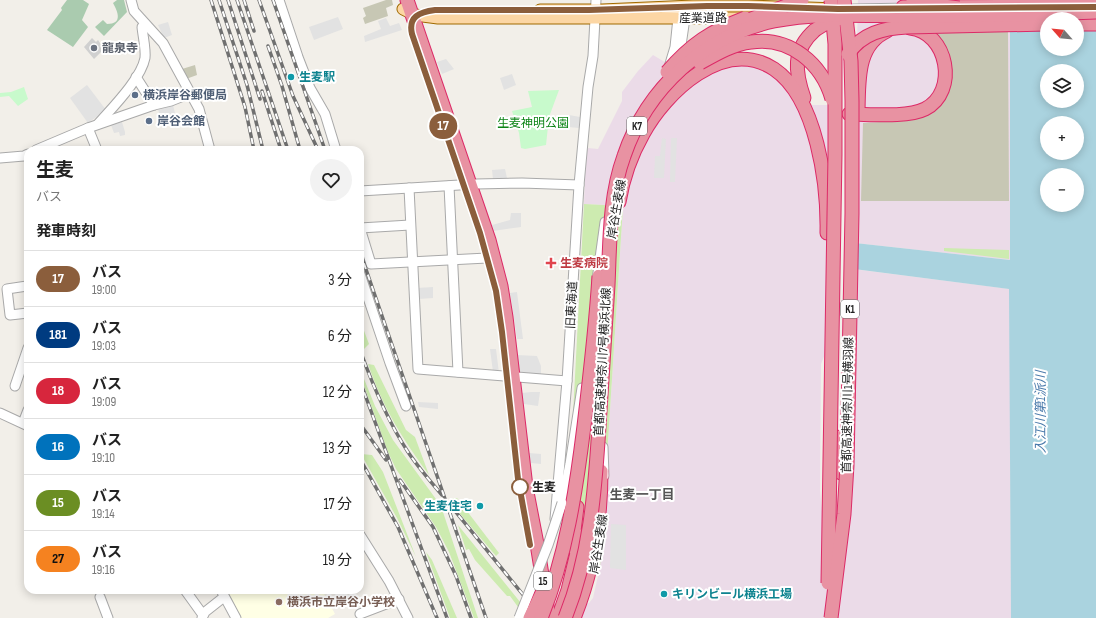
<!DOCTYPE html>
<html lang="ja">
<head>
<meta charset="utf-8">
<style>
  :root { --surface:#fff; --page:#f2f2f2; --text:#222; --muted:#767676; --line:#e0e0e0 }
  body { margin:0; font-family:"Sofia Sans Condensed","Noto Sans JP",sans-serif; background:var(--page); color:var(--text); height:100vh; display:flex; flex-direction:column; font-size:15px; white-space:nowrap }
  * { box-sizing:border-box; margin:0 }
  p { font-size:13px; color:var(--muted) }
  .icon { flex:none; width:22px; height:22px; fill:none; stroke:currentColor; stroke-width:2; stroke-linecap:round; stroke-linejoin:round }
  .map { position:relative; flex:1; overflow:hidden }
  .panel { position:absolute; left:24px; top:146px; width:340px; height:448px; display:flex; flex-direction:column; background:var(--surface); border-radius:12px; box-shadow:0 2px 10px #0003 }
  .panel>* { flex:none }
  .badge { padding:0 8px; border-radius:13px; font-size:14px; line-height:26px }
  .needle { width:26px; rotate:297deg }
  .fabs { position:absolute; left:1040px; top:12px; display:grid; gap:8px }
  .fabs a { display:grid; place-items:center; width:44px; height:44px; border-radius:50%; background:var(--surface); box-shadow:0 2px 10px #0003; font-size:20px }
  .map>.badge { position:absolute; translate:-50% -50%; box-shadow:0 0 0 2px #fff }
  h2 { padding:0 12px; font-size:15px; line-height:36px }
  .round { display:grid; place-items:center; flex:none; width:42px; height:42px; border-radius:21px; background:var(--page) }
  .overview { display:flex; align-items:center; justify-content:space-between; height:68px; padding:0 12px }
  h1 { font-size:19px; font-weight:700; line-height:30px }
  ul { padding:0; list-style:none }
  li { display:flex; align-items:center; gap:12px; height:56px; padding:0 12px; border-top:1px solid var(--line) }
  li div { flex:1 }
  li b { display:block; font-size:15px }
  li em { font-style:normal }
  li .badge { min-width:44px; font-weight:700; text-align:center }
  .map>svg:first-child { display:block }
</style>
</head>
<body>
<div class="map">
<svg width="1096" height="618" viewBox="0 0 1096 618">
  <rect width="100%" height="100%" fill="#f2efe9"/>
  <g fill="#ebdbe8">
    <path d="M 858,0 L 1010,0 L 1010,260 L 855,243 L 857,209 L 859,82 L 857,44 Z"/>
    <path d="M 653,55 L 695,80 L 716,69 L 749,63 L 778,78 L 798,105 L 830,105 L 827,349 L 821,364 L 820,491 L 824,533 L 849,532 L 853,422 L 853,269 L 1010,289 L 1011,618 L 571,618 L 581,606 L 589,603 L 593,598 L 600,567 L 623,206 L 584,204 L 586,151 L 588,148 L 598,149 L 622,101 L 622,92 L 638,71 Z"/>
  </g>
  <path fill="#ffffe5" d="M 224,590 L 322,590 L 335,614 L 328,618 L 239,618 Z"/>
  <path fill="#d0d0d0" d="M 92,38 L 96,42 L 98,40 L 104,49 L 94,59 L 84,47 Z"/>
  <g fill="#c7c7b4">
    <path d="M 386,0 L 392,0 L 393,5 L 386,8 L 388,16 L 365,24 L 363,18 L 366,16 L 363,8 Z"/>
    <path d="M 929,31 L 1008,31 L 1009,201 L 861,201 L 863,123 L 897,121 L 915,119 L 928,111 L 948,82 Z"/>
    <path d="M 195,65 L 197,75 L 186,79 L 182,69 Z"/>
  </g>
  <g fill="#cdebb0">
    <path d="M 584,204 L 623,206 L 600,567 L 565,568 Z"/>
    <path d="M 944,248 L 1009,250 L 1009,259 L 944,251 Z"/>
    <path d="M 360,320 L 369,344 L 364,349 L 360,338 Z"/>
    <path d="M 368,364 L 374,365 L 406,430 L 415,437 L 429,475 C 402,438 383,408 368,364 Z"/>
    <path d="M 360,369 L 375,406 L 393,440 L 441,506 L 478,618 L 474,618 L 449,552 L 436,527 L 396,469 L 388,452 L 360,375 Z"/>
    <path d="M 361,454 L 372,455 L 383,472 L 416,557 L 397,518 Z"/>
    <path d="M 454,498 L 457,498 L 499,553 L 496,556 L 449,501 Z"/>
    <path d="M 458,525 L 533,618 L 526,618 L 510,596 L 507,596 L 475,560 L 469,549 L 466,550 Z"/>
    <path d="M 426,552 L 432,560 L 457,618 L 450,618 Z"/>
  </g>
  <g fill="#aacbaf">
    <path d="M 67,0 L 83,0 L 89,4 L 82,20 L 88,27 L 73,47 L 47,30 L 62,10 L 61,8 Z"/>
    <path d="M 117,0 L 124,0 L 127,12 L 104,36 L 95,27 L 103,20 L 107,24 C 123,24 118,12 113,3 Z"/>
  </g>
  <g fill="#c8facc">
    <path d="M 24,87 L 28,99 L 18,106 L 9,96 L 0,97 L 0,93 L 11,92 Z"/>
    <path d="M 559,90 L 549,117 L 546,145 L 525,149 L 521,148 L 519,133 L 512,111 L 532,107 L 528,91 Z"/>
  </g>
  <g fill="#e2e2e2">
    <path d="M 338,17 L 343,29 L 314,40 L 309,27 Z"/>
    <path d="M 386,18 L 390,26 L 399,23 L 402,30 L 365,42 L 364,36 L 381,29 L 378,21 Z"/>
    <path d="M 168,22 L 172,35 L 164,38 L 158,25 Z"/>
    <path d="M 446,59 L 454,69 L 442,74 L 437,62 Z"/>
    <path d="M 512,74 L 516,85 L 504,90 L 500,78 Z"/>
    <path d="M 87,85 L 106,110 L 88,123 L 70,98 Z"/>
    <path d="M 173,105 L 176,117 L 161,120 L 158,109 Z"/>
    <path d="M 195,114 L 197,123 L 180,126 L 178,117 Z"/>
    <path d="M 569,115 L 580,117 L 579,128 L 568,127 Z"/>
    <path d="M 122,122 L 125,132 L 125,135 L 120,136 L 119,132 L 114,133 L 111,125 Z"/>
    <path d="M 662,138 L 666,139 L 664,178 L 654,178 L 655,156 L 660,156 Z"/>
    <path d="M 671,138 L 677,138 L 675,182 L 670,182 Z"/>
    <path d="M 505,169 L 507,178 L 493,179 L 492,170 Z"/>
    <path d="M 511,213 L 521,213 L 521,227 L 493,231 L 492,225 L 510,220 Z"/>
    <path d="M 433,287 L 433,298 L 418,299 L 417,288 Z"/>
    <path d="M 517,292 L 523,339 L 517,339 L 510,293 Z"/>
    <path d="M 490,349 L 496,349 L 499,373 L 493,372 Z"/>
    <path d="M 517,355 L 537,356 L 541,366 L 541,375 L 519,373 Z"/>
    <path d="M 531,392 L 540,392 L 538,406 L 524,404 L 522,393 Z"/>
    <path d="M 418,402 L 438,403 L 438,409 L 419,407 Z"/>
    <path d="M 529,453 L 541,454 L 541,464 L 531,463 Z"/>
    <path d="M 611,524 L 626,525 L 626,570 L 610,568 Z"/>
  </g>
  <path fill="#aad3df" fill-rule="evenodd" d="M 1010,0 L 1096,0 L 1096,618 L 1011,618 L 1009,289 L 854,269 L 855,243 L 1010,260 ZM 1047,19 L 1077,19 L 1077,49 L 1047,49 ZM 1047,71 L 1077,71 L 1077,101 L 1047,101 ZM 1047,123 L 1077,123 L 1077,153 L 1047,153 ZM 1047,175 L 1077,175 L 1077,205 L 1047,205 Z"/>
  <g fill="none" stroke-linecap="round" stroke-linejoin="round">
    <g stroke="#a9a9a9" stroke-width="11">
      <g id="minor">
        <path d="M 131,0 L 134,11 L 163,43 L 199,109 L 210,150"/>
        <path d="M 279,0 L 298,57 L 310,88 L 325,114 L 336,150"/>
        <path d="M 853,9 L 909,8"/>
        <path d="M 666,12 L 681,13 L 685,18 L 679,59"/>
        <path d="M 669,67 L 675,47 L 678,18 L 682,12"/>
        <path d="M 136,77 L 154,105"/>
        <path d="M 98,124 C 112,108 141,79 145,58 C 146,49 143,37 142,27 L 145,24"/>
        <path d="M 88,128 L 97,150"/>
        <path d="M 36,150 L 88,128 L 154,105 L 171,101 L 191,93"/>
        <path d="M 0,158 L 24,156 L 28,154"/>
        <path d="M 449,186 L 458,372"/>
        <path d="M 409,188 L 418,369 L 567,381"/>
        <path d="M 360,191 L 476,184 L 522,183 L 579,185"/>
        <path d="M 360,228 L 371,264 L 487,258"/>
        <path d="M 360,228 L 410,225"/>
        <path d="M 360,274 L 390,363 L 406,406"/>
        <path d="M 597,280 L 605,222"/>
        <path d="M 27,286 L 7,289 L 10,315 L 28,313"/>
        <path d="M 15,386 L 28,348"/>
        <path d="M 0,413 L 28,426"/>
        <path d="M 23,423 L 28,410"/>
        <path d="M 603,447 L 604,476"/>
        <path d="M 562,503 L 570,464 L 582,388"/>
        <path d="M 555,519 L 567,381 L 579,185 L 588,87 L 593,56 L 596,0"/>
        <path d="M 360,535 L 389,581 L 408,618"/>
        <path d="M 185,590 L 203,615"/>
        <path d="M 221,590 L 236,618"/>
        <path d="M 100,597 L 108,618"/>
        <path d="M 360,614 L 399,599"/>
        <path d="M 202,618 L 205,612 L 224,597"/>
      </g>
    </g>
    <g stroke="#a06b00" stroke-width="13">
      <g id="major">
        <path d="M 403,9 L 415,15 L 438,18 L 742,18"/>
        <path d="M 540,10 L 602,10 L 693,6 L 748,6 L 838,9"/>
      </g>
    </g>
    <g stroke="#dc2a67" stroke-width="15">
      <g id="highway">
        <path d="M 407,0 L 489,240 L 501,286 L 506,317 L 526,487 L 537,544 L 549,618"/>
        <path d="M 903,7 L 1096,6"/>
        <path d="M 1077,24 L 1096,24"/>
        <path d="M 804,98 C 795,72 792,50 815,30"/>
        <path d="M 858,110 C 859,82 856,45 887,31"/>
        <path d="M 849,114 C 869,114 907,118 925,109 C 959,92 948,32 910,28"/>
        <path d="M 619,202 C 623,178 631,155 643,134 C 665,93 724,36 774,69 C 817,98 828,185 827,233"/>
        <path d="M 840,437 L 841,473"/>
        <path d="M 572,547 L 577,507"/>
        <path d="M 558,618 L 568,590 L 581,536"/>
        <path d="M 574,618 C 593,571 601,522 601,471"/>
      </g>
    </g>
    <use href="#minor" stroke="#fff" stroke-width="9"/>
    <use href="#major" stroke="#fcd6a4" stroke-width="11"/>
    <use href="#highway" stroke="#e892a2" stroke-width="13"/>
    <g stroke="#707070" stroke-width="3.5">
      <g id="rail">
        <path d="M 211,0 L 245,107 L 254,150"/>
        <path d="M 219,0 L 247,85 L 263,150"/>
        <path d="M 228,0 L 260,99"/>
        <path d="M 237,0 L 288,150"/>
        <path d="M 244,0 L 254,31"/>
        <path d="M 259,0 L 293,96 L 318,150"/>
        <path d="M 273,0 L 325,150"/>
        <path d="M 268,46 L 282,86 L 300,150"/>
        <path d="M 262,91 L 281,150"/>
        <path d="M 360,252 L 486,618"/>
        <path d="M 360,350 C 373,386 387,420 408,452 C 418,467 430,481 442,495"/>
        <path d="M 360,381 L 447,618"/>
        <path d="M 360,424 L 386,460"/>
        <path d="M 360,459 L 398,527 L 437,618"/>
        <path d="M 400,480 L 433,527 L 456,576 L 471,618"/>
        <path d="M 451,506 L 542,618"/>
      </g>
    </g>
    <use href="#rail" stroke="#fff" stroke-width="2" stroke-dasharray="6" stroke-linecap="butt"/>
    <g stroke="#a9a9a9" stroke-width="11" stroke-linecap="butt">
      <path id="minor-bridge" d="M 519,618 L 548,545 L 562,503"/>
    </g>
    <g stroke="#dc2a67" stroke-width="15" stroke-linecap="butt">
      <g id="highway-bridge">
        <path d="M 913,0 L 928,4 L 959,8"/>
        <path d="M 738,24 L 802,0"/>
        <path d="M 815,30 L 823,25 L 838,19"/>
        <path d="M 848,54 C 862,33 884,28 907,27 L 1047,24"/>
        <path d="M 700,63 C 716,54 733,44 751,42 C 790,36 822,64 832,99"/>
        <path d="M 667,72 C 691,44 711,31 745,18"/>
        <path d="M 828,583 L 835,154 L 835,44 L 831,0"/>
        <path d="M 530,618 L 543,591"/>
        <path d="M 541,618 C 566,557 576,491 584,426 C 590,376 596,326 599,276"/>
        <path d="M 565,618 C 590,556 595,492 599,426 C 602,379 605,332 608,285 C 610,243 609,197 624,156 C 647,88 704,36 774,21 C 818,12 865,16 910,16 C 972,16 1034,15 1096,12"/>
        <path d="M 831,618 L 844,514 L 847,465 L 852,213 L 852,101 L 851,61 L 844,0"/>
      </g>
    </g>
    <use href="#minor-bridge" stroke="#fff" stroke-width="9"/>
    <use href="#highway-bridge" stroke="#e892a2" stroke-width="13"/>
  </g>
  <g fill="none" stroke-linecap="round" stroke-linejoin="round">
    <g stroke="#fff" stroke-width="9">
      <path id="line" d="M 530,545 L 518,479 L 502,332 L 496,291 L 480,233 L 412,34 C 408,17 419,12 435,10 L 589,10 L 707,6 L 748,6 L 838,9 L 1096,7"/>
    </g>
    <use href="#line" stroke="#8b5e3c" stroke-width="6"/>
  </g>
  <circle fill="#6b7280" stroke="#fff" stroke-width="1.5" cx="94" cy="48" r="4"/>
  <g fill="#0f9aa8" stroke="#fff" stroke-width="1.5">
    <circle cx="291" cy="77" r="4"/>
    <circle cx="480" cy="506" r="4"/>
    <circle cx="664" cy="594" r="4"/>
  </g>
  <g fill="#5c6f8a" stroke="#fff" stroke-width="1.5">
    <circle cx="135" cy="95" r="4"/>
    <circle cx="149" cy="121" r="4"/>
  </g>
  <path fill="#e0444e" stroke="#fff" stroke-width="1.5" d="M549 257h4v4h4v4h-4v4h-4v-4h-4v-4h4z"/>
  <circle fill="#fff" stroke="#8b5e3c" stroke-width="2" cx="520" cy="487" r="8"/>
  <circle fill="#8d6e63" stroke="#fff" stroke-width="1.5" cx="279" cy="602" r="4"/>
  <g text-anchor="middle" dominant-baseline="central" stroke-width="4" stroke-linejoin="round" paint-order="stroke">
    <g fill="#fff" stroke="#646464" stroke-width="1">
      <rect x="627" y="117" width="20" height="18" rx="3"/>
      <rect x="841" y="300" width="18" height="18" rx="3"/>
      <rect x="534" y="572" width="18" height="18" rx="3"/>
    </g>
    <g font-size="11" font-weight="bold" fill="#222">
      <text x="637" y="126">K7</text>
      <text x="850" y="309">K1</text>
      <text x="543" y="581">15</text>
    </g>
    <g font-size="12" fill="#222" stroke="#fff">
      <text x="703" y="18">産業道路</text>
      <text transform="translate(617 209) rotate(-80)">岸谷生麦線</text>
      <text transform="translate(572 305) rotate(-87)">旧東海道</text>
      <text transform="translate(603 362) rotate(-87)">首都高速神奈川7号横浜北線</text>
      <text transform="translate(848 405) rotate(-89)">首都高速神奈川1号横羽線</text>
      <text transform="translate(599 544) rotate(-81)">岸谷生麦線</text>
    </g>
    <g font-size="12" font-weight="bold" fill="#5b616d" stroke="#fff" text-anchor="start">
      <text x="102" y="48">龍泉寺</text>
    </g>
    <g font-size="12" font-weight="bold" fill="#0d838f" stroke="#fff" text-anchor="start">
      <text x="299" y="77">生麦駅</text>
      <text x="472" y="506" text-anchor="end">生麦住宅</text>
      <text x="672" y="594">キリンビール横浜工場</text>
    </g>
    <g font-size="12" font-weight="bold" fill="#4e5e75" stroke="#fff" text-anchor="start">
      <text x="143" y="95">横浜岸谷郵便局</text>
      <text x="157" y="121">岸谷会館</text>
    </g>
    <g font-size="12" fill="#0c8416" stroke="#fff">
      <text x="533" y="123">生麦神明公園</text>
    </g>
    <g font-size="12" font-weight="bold" fill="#be3a42" stroke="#fff" text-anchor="start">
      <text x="560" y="263">生麦病院</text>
    </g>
    <g font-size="12" font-weight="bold" fill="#222" stroke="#fff" text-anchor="start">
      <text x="532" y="487">生麦</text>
    </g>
    <g font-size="12" font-weight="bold" fill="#785e54" stroke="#fff" text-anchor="start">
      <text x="287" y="602">横浜市立岸谷小学校</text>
    </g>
    <g font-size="13" font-style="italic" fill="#4a7aab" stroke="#fff">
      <text transform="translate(1041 412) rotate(-90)">入江川第1派川</text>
    </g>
    <g font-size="13" font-weight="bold" fill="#555" stroke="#fff">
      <text x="642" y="495">生麦一丁目</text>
    </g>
  </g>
</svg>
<div class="fabs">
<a><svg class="needle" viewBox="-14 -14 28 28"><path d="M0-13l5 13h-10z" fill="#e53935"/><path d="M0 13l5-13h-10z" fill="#767676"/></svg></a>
<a><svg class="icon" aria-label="layers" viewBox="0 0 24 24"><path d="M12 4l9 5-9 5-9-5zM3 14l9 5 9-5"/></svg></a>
<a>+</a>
<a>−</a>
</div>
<b class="badge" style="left:443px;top:126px;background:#8b5e3c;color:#fff">17</b>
<section class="panel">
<div class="overview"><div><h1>生麦</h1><p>バス</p></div><a class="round"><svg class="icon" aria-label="heart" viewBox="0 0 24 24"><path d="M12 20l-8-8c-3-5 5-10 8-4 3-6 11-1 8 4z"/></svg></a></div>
<h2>発車時刻</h2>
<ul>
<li><span class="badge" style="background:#8b5e3c;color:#fff">17</span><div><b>バス</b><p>19:00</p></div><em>3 分</em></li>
<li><span class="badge" style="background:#003b80;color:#fff">181</span><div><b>バス</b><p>19:03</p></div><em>6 分</em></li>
<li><span class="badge" style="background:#d7263d;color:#fff">18</span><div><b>バス</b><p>19:09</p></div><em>12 分</em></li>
<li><span class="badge" style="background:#0072bc;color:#fff">16</span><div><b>バス</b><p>19:10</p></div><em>13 分</em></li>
<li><span class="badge" style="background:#6b8e23;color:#fff">15</span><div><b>バス</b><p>19:14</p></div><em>17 分</em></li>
<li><span class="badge" style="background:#f58220;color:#111">27</span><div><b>バス</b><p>19:16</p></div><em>19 分</em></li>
</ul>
</section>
</div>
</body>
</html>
